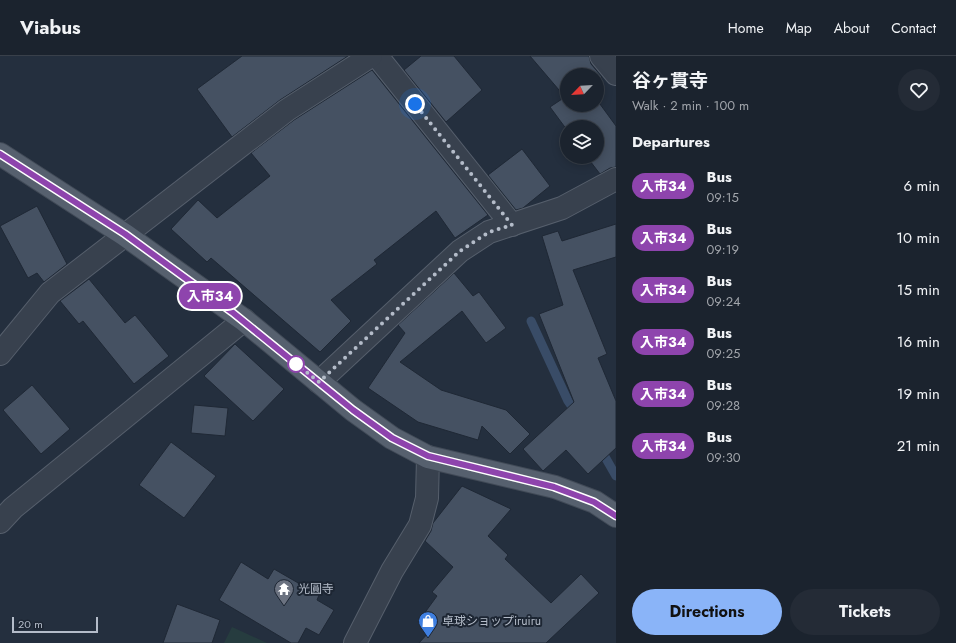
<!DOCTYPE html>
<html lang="en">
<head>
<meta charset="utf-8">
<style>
  :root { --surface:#1b232e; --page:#242b36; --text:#f1f3f6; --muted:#a0a4aa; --line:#39404a; --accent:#8ab4f8 }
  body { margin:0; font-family:Jost,"Noto Sans JP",sans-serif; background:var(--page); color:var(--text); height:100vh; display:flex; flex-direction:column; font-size:15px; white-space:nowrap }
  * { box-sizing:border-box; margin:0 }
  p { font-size:13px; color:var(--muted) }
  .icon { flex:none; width:22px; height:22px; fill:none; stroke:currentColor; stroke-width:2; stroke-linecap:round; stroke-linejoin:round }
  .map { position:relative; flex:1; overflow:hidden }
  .drawer { display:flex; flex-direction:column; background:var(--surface); width:340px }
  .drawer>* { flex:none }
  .badge { padding:0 8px; border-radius:13px; font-size:14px; line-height:26px }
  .needle { width:26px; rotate:245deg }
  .controls { position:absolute; left:560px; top:12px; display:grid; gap:8px }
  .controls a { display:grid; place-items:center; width:44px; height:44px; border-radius:50%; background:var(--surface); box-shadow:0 2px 10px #0003,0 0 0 1px var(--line); font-size:20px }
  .scale { position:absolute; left:12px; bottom:10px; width:86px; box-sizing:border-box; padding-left:4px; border:2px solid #b4bcc9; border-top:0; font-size:11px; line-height:14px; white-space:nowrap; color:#b4bcc9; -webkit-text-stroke:3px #1d2633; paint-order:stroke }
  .you { position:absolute; width:20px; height:20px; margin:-10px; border:3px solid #fff; border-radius:50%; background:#1a73e8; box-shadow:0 0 0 6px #1a73e833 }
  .map>.badge { position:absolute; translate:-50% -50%; box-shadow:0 0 0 2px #fff }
  h2 { padding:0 16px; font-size:15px; line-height:36px }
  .round { display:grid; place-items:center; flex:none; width:42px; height:42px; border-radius:21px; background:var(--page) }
  .overview { display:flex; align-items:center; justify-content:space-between; height:68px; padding:0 16px }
  h1 { font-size:19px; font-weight:700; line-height:30px }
  .action { display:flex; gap:8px; margin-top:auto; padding:8px 16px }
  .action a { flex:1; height:46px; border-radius:24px; background:var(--accent); color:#111; font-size:16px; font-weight:700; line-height:46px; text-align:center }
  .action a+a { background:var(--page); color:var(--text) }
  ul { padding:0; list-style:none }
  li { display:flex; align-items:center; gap:12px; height:52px; padding:0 16px }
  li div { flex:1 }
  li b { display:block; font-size:15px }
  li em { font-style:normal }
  li .badge { min-width:44px; font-weight:700; text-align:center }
  header { display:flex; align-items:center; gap:24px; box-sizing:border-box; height:56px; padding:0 20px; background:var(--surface); border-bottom:1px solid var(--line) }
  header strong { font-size:19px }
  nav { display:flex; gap:22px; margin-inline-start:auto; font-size:14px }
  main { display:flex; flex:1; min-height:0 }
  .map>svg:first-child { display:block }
</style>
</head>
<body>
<header>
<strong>Viabus</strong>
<nav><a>Home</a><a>Map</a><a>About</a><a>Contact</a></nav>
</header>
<main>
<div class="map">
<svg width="616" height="587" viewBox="0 0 616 587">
  <rect width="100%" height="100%" fill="#242f3e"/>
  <path fill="#263c3f" d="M 232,571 L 267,587 L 224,587 Z"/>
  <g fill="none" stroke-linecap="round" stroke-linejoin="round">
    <g stroke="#394c67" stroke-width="9">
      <path d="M 531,265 L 568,345 L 577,358"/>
      <path d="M 600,392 L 616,420"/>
    </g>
  </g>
  <g fill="#455162" stroke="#1f2835">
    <path d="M 242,0 L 348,0 L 280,44 L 232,81 L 197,33 Z"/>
    <path d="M 421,0 L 454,0 L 482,34 L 446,66 L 404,14 Z"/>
    <path d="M 530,0 L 589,0 L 591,8 L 602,21 L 597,25 L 597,19 L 567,19 L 567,49 L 597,49 L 597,44 L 616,70 L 616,111 L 610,112 L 600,118 L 587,101 L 597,101 L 597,71 L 567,71 L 567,74 L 550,51 L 565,41 Z"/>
    <path d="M 372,14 L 488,159 L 455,182 L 436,155 L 374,204 L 377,208 L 331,244 L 351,265 L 320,296 L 211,202 L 207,206 L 171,173 L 198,144 L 217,162 L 270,120 L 251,97 L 294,64 Z"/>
    <path d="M 522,93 L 550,130 L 523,152 L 516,154 L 488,119 Z"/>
    <path d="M 37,150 L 67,208 L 44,226 L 37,217 L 28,222 L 0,170 Z"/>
    <path d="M 616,168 L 616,201 L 573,214 L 607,298 L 598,302 L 616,345 L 616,392 L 588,418 L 566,394 L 543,415 L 523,393 L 574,346 L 539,258 L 563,249 L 542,180 L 558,175 L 562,185 Z"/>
    <path d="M 454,217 L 473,240 L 479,236 L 506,272 L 486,287 L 462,255 L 400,306 L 441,334 L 506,354 L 530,378 L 510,398 L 482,370 L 478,384 L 418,366 L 368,332 L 405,277 L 398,269 Z"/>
    <path d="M 89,223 L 125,267 L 135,259 L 169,300 L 134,328 L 83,265 L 79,268 L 60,245 Z"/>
    <path d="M 235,288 L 284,333 L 253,365 L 204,320 Z"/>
    <path d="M 32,329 L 70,373 L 41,398 L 3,354 Z"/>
    <path d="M 194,349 L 228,352 L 225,380 L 191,377 Z"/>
    <path d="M 171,386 L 216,420 L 184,462 L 139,429 Z"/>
    <path d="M 462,430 L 511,453 L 488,480 L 508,499 L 505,503 L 551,547 L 581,518 L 599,537 L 546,587 L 419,587 L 429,576 L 418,566 L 437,540 L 432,536 L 453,511 L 425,485 L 431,475 L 433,467 Z"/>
    <path d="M 241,506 L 268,523 L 274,513 L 319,539 L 317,544 L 334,554 L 319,579 L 306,572 L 298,587 L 291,587 L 219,544 Z"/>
    <path d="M 177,548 L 220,564 L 212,587 L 163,587 Z"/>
  </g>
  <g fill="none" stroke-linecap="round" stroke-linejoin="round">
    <g stroke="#565f6c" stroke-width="24">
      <g id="street">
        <path d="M 377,0 L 512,169"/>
        <path d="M 601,0 L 616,18"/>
        <path d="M 0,298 L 50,237 L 287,54 L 371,0"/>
        <path d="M 319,326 L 460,195 L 489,176 L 562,152 L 616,123"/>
        <path d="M 0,466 L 13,452 L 244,264"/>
        <path d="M 355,587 L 392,515 L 420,469 L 427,442 L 428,401"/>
      </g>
    </g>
    <g stroke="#414a57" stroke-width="24">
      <path id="primary" d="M 0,98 L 125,179 L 244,264 L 353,354 L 392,382 L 428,401 L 555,431 L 595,446 L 616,460"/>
    </g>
    <use href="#street" stroke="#38414e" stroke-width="22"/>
    <use href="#primary" stroke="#56606e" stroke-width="22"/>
  </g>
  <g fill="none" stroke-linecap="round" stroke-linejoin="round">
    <g stroke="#fff" stroke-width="9">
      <path id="line" d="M 0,98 L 125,178 L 232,256 L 353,354 L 392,382 L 428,400 L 554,431 L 594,446 L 616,460"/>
    </g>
    <use href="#line" stroke="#8e44ad" stroke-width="6"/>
    <path stroke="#b4bcc9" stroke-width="4" stroke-dasharray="0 7.2" d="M 296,308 L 319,326 L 460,195 L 489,176 L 512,169 L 415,48"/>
  </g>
  <defs>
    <g id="temple-pin" transform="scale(1)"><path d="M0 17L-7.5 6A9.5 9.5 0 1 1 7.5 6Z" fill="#6b7280" stroke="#1d2633"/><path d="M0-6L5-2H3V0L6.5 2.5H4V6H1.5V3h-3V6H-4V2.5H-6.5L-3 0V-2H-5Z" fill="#fff"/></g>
    <g id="shop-pin" transform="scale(1)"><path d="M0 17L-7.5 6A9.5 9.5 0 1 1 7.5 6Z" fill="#3f7fe0" stroke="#1d2633"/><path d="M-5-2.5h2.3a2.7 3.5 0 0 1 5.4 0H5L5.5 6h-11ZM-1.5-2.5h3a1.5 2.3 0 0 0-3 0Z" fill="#fff"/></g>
  </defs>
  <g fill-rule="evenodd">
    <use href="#temple-pin" x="284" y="533"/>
    <use href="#shop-pin" x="428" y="565"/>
  </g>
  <circle fill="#fff" stroke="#8e44ad" stroke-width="2" cx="296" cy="308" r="8"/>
  <g text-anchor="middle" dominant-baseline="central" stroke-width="4" stroke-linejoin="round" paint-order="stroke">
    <g font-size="12" fill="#b4bcc9" stroke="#1d2633" text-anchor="start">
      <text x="298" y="533">光圓寺</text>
      <text x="442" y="565">卓球ショップiruiru</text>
    </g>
  </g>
</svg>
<div class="controls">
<a><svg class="needle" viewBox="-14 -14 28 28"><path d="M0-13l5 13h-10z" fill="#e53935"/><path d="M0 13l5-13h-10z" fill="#a0a4aa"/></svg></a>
<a><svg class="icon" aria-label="layers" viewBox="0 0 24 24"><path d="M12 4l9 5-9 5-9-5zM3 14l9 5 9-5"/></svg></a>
</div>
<div class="scale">20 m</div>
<div class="you" style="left:415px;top:48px"></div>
<b class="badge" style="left:210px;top:240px;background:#8e44ad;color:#fff">入市34</b>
</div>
<section class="drawer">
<div class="overview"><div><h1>谷ヶ貫寺</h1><p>Walk · 2 min · 100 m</p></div><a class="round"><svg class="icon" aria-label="heart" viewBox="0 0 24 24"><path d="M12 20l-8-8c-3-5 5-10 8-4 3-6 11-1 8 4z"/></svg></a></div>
<h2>Departures</h2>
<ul>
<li><span class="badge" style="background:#8e44ad;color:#fff">入市34</span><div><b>Bus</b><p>09:15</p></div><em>6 min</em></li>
<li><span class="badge" style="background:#8e44ad;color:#fff">入市34</span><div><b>Bus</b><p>09:19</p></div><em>10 min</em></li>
<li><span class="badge" style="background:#8e44ad;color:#fff">入市34</span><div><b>Bus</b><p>09:24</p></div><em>15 min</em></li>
<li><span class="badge" style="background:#8e44ad;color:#fff">入市34</span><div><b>Bus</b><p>09:25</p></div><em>16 min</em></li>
<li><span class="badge" style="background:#8e44ad;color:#fff">入市34</span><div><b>Bus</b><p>09:28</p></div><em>19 min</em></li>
<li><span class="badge" style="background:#8e44ad;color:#fff">入市34</span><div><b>Bus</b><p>09:30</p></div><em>21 min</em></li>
</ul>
<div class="action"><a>Directions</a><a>Tickets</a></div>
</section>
</main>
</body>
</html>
